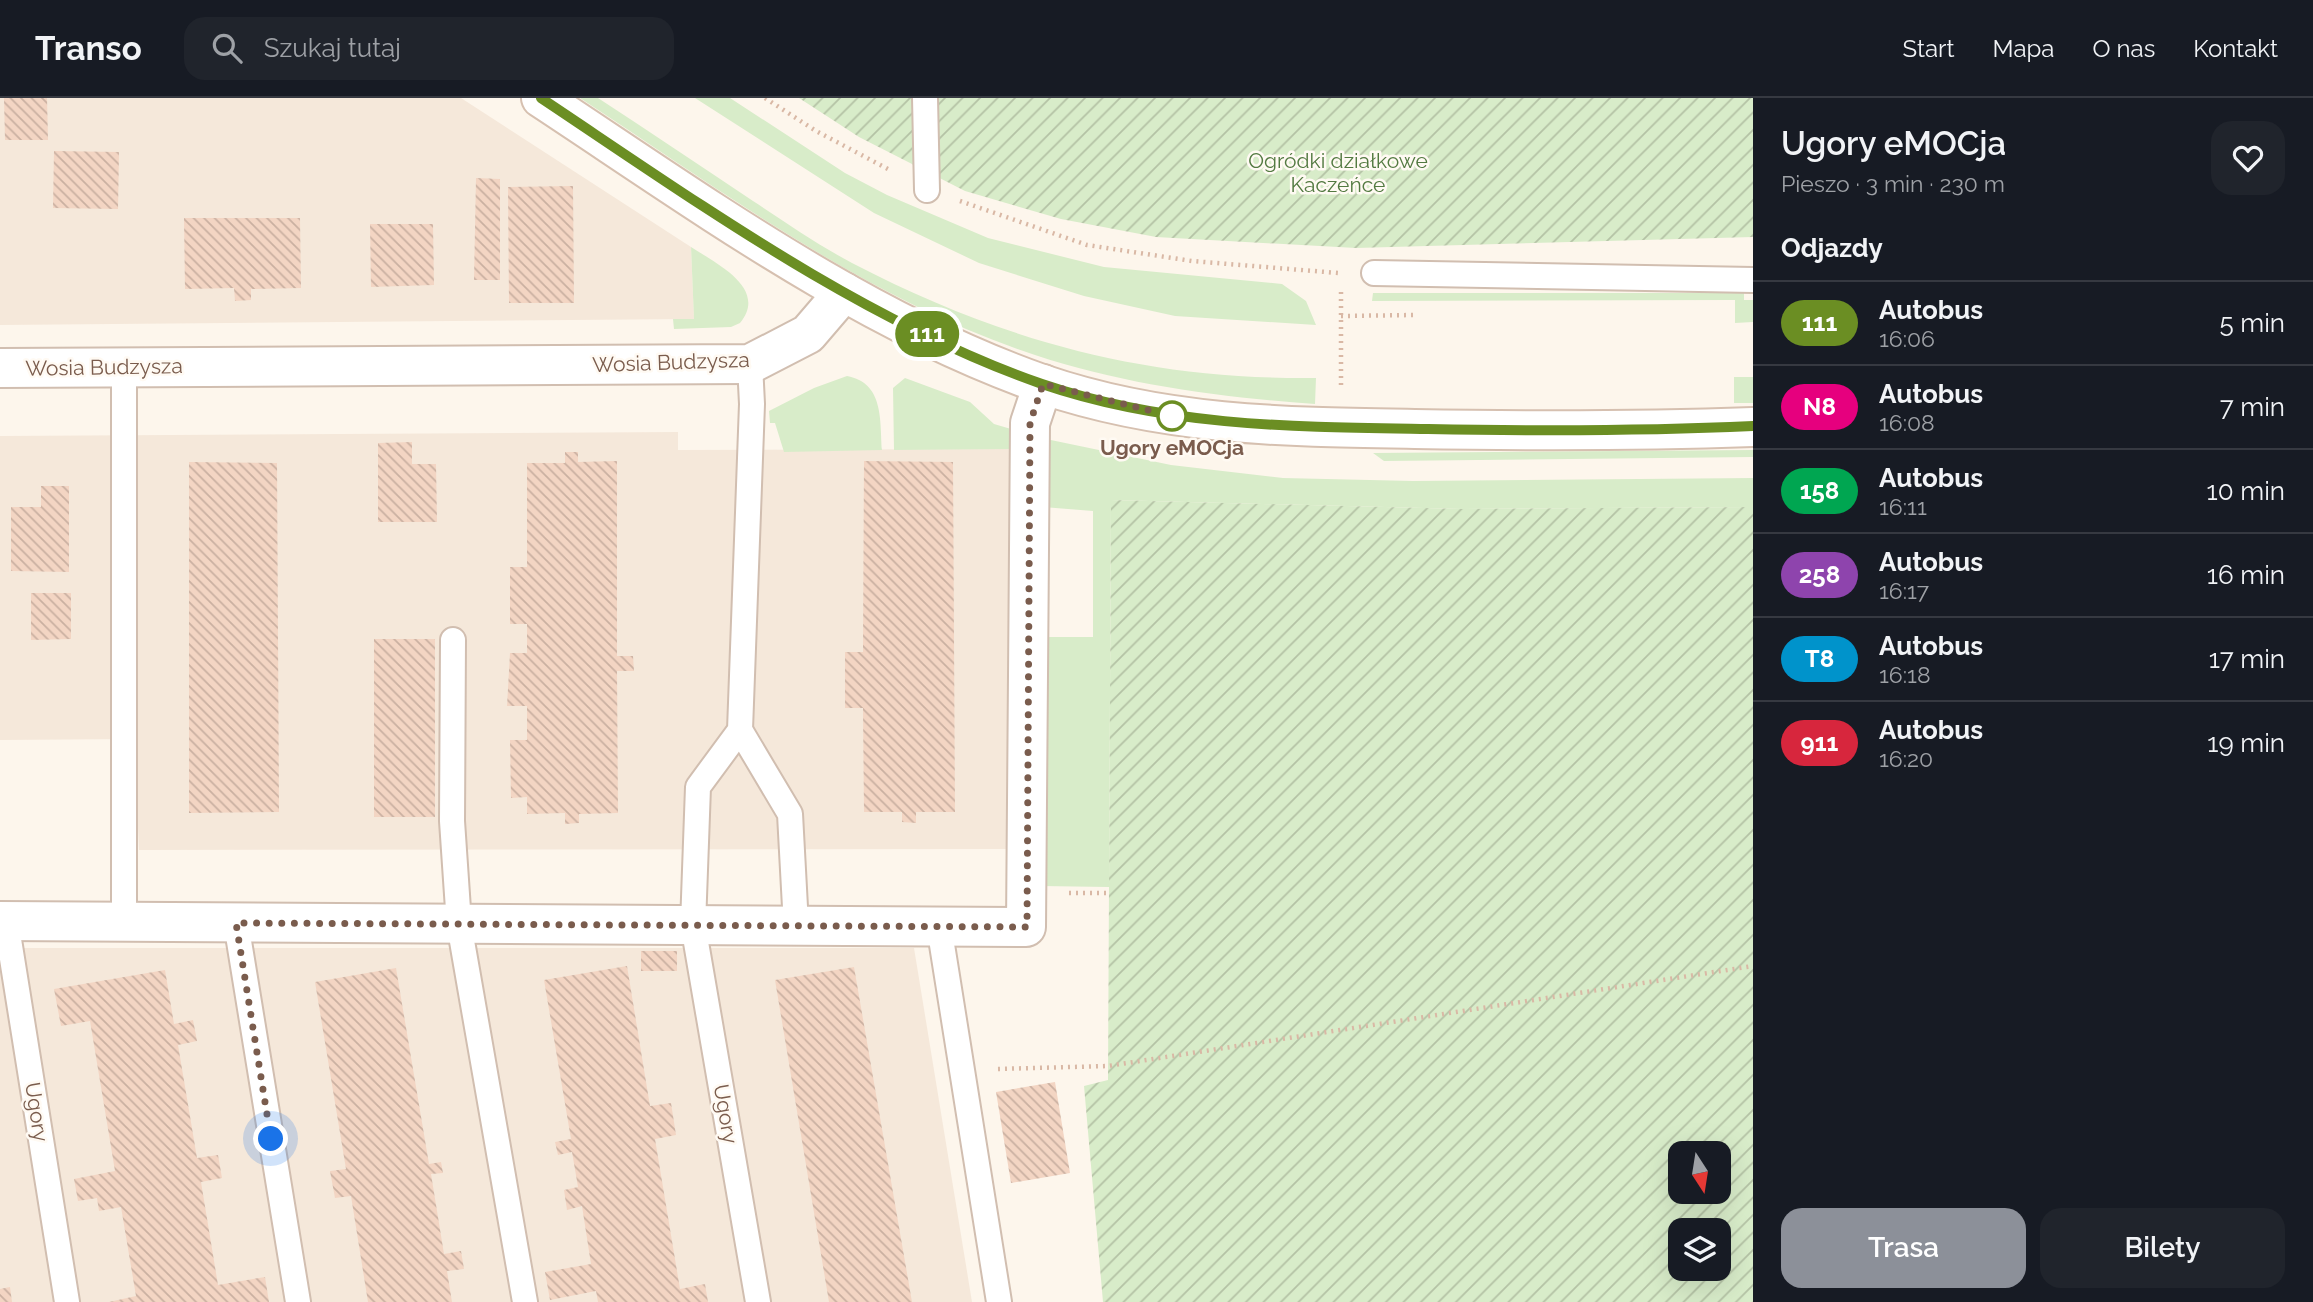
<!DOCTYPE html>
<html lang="pl">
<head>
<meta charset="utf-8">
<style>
  :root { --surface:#171b24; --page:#20242c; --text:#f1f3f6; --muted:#9ea1a6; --line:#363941; --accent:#8c9099 }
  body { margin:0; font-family:Raleway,sans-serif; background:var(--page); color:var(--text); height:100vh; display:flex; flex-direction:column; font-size:26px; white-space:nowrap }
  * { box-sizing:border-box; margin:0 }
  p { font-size:23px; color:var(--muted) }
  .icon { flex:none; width:38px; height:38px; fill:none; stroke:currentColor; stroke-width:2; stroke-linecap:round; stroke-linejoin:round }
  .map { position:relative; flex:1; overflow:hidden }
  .details { display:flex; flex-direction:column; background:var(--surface); width:560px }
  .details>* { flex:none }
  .badge { padding:0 14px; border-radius:23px; font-size:24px; line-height:46px }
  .needle { width:46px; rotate:168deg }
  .fabs { position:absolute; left:1668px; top:1043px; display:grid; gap:14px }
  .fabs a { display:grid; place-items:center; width:63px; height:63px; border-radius:14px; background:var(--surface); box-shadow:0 7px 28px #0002; font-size:35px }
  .you { position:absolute; width:35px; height:35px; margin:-18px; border:5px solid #fff; border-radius:50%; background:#1a73e8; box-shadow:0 0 0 10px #1a73e833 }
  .map>.badge { position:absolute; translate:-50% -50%; box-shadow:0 0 0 4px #fff }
  h2 { padding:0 28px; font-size:26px; line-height:63px }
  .round { display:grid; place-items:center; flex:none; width:74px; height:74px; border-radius:21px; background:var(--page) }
  .head { display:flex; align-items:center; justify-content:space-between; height:119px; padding:0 28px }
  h1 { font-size:33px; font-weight:600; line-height:52px }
  .primary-button { display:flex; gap:14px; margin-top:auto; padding:14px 28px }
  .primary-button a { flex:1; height:80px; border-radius:21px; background:var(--accent); color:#fff; font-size:28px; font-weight:600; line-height:80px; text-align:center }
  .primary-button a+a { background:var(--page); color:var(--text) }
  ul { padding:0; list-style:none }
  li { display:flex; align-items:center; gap:21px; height:84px; padding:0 28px; border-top:2px solid var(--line) }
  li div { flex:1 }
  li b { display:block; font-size:26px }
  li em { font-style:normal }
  li .badge { min-width:77px; font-weight:700; text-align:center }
  header { display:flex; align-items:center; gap:42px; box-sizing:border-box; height:98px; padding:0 35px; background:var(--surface); border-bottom:2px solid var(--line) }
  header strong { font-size:33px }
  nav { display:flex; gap:38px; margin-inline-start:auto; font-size:24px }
  .search { width:490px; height:63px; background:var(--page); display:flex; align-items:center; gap:18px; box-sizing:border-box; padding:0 24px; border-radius:21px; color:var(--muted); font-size:26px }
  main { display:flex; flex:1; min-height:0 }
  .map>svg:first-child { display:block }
</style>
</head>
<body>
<header>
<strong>Transo</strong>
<div class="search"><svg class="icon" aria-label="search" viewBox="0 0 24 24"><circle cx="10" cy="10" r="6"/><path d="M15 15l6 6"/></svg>Szukaj tutaj</div>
<nav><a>Start</a><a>Mapa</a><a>O nas</a><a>Kontakt</a></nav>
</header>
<main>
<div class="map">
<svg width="1753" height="1204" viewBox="0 0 1753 1204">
  <defs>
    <pattern id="garden-furrows" width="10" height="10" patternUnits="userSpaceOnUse" patternTransform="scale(1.75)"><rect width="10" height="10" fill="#d8ecc9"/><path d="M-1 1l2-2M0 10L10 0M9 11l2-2" fill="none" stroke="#b4c2a5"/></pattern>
    <pattern id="building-back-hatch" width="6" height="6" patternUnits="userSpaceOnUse" patternTransform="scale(1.75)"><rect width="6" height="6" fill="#f3d5c3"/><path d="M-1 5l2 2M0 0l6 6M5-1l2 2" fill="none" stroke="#cab0a1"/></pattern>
  </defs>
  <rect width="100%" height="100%" fill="#fdf6ec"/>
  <g fill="#f5e8da">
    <path d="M 0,0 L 461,0 L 691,149 L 694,221 L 0,227 Z"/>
    <path d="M 678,334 L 678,352 L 1012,351 L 1011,751 L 139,752 L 134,641 L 0,642 L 0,338 Z"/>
    <path d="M 0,850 L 914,850 L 972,1204 L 0,1204 Z"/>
  </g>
  <g fill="#d8ecc9">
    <path d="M 580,0 L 598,0 C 650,34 701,68 753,103 C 785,124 818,147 852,165 C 1002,243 1146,282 1316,280 L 1315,306 C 1219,299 1126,287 1035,257 C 868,202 725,95 580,0 Z"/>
    <path d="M 695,0 L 730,0 L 845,75 L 887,97 L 988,140 L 1104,169 L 1282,186 L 1306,203 L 1316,227 L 1175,218 L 1084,198 L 979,165 L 874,115 Z"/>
    <path d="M 691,149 C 715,165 769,190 740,225 L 731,229 L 674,231 L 673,221 L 694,221 Z"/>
    <path d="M 1373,195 L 1744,195 L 1744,202 L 1753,202 L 1753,224 L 1735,225 L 1735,202 L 1372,203 Z"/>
    <path d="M 847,278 C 884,285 880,322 882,352 L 784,354 L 775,325 L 770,325 L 769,313 L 814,290 Z"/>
    <rect x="1734" y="279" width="19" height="26"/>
    <path d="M 905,280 L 970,304 L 994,326 L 1011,331 L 1012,351 L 894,352 L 893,290 Z"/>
    <path d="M 1046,341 L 1171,367 L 1283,380 L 1413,383 L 1753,380 L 1753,409 L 1462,411 L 1111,402 L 1109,789 L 1041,788 L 1044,539 L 1093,539 L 1093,413 L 1043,409 Z"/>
    <path d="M 1753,352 L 1753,359 L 1384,363 L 1373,355 Z"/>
  </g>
  <g fill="url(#garden-furrows)" fill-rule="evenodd">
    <path d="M 799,0 L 1753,0 L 1753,139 L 1356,150 L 1156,139 L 1061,121 L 965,93 L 859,39 Z"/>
    <path d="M 1111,402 L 1462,411 L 1753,409 L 1753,1204 L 1103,1204 L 1084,988 L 1108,982 ZM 1680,1055 L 1718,1055 L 1718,1094 L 1680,1094 ZM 1680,1132 L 1718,1132 L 1718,1171 L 1680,1171 Z"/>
  </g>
  <g fill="url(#building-back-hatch)">
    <path d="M 4,0 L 47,0 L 48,42 L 5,42 Z"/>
    <path d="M 54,53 L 119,54 L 118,111 L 53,110 Z"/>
    <path d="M 476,80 L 500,81 L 500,182 L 474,182 Z"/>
    <path d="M 573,88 L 574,205 L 509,205 L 508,89 Z"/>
    <path d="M 184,120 L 300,120 L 301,190 L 251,191 L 251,202 L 235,203 L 234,190 L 185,191 Z"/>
    <path d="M 370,126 L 433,126 L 434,187 L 371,189 Z"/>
    <path d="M 412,344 L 412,366 L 436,366 L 437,424 L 378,424 L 378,345 Z"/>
    <path d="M 565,354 L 578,354 L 578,364 L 617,363 L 617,558 L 633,558 L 634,573 L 617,573 L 618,715 L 579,716 L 579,725 L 565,726 L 565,715 L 527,716 L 527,699 L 511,700 L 510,642 L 527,642 L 527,608 L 507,608 L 510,555 L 527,555 L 527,526 L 510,526 L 510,469 L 527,469 L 527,365 L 565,365 Z"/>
    <path d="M 864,363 L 953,364 L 955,714 L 916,714 L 916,725 L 902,724 L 902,714 L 864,714 L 863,610 L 845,610 L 845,554 L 863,554 Z"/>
    <path d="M 189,364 L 277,365 L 279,714 L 189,715 Z"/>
    <path d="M 41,388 L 69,388 L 69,474 L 11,473 L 11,409 L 41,409 Z"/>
    <path d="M 31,495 L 71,495 L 71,541 L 31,542 Z"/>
    <rect x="374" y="541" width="61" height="178"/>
    <rect x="641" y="853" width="36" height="20"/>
    <path d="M 627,868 L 650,1008 L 671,1005 L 676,1037 L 655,1041 L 680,1191 L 705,1186 L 708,1204 L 598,1204 L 596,1193 L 550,1202 L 545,1174 L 591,1166 L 582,1108 L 567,1112 L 564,1092 L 578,1089 L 572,1054 L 558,1057 L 555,1044 L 571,1041 L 544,882 Z"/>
    <path d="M 854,869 L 912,1204 L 829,1204 L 775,882 Z"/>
    <path d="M 396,870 L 429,1066 L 441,1064 L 443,1075 L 431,1076 L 444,1156 L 461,1153 L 464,1171 L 447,1173 L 452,1204 L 368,1204 L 351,1098 L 335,1100 L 330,1073 L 346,1071 L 315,884 Z"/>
    <path d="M 165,872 L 174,926 L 193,922 L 197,943 L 178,947 L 197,1060 L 218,1057 L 222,1080 L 201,1084 L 218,1187 L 265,1179 L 269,1204 L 109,1204 L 136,1198 L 121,1109 L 99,1113 L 97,1100 L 78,1103 L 74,1081 L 115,1073 L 90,923 L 61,928 L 54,891 Z"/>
    <path d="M 1055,984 L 1070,1075 L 1011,1085 L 996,994 Z"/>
    <path d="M 10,1189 L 12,1204 L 0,1204 L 0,1191 Z"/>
  </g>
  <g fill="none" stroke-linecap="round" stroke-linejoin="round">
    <g stroke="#d1beb0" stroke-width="28">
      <g id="lane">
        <path d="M 925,0 L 927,92"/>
        <path d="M 1374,175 L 1753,182"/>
        <path d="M 750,266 L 752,306 L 740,632 L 698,689 L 693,827 L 758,1204"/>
        <path d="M 453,542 L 452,723 L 459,826 L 525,1204"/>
        <path d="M 740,632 L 790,716 L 796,828"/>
        <path d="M 6,823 L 67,1204"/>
        <path d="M 124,825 L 124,269"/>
        <path d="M 236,825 L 298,1204"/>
        <path d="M 939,828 L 999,1204"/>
      </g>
    </g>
    <g stroke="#d1beb0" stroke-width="42">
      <g id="street">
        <path d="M 0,270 L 750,266 L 808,236 L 844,194"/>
        <path d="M 0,823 L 1026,829 L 1030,325 L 1043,286"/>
      </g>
    </g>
    <g stroke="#d6c0b0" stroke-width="42">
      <path id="secondary" d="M 541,0 C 699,104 862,223 1042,286 C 1165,328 1287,329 1415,331 C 1528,333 1640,333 1753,329"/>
    </g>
    <g stroke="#d9b8a5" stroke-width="4.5" stroke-dasharray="2 5" stroke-linecap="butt">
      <path d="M 765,0 L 816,33 L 888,71"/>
      <path d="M 960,103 L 1087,147 L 1192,163 L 1338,175"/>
      <path d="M 1341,218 L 1414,217"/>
      <path d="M 1341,287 L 1341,194"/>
      <path d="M 1069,795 L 1109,795"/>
      <path d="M 998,971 L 1108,968 L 1753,868"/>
    </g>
    <use href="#lane" stroke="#fff" stroke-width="24"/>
    <use href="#street" stroke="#fff" stroke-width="38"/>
    <use href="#secondary" stroke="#fff" stroke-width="38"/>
  </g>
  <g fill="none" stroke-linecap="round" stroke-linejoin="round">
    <g stroke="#fff" stroke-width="16">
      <path id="line" d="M 541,0 C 697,104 864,224 1042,286 C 1168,329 1297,329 1428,331 C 1536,333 1645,333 1753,328"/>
    </g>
    <use href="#line" stroke="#6b8e23" stroke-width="10"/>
    <path stroke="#7a5c4d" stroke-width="7" stroke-dasharray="0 12.6" d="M 271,1041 L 236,825 L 1027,829 L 1030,325 L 1043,286 L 1172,318"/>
  </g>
  <circle fill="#fff" stroke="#6b8e23" stroke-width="3.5" cx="1172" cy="318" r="14"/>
  <g text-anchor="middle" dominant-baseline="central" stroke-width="5" stroke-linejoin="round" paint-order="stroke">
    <g font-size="21" fill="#537a41" stroke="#fffaf3">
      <text x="1338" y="62">Ogródki działkowe<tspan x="1338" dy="24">Kaczeńce</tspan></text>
    </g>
    <g font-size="21" fill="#7a5c4d" stroke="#fffaf3">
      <text transform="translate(671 264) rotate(-2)">Wosia Budzysza</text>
      <text transform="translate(104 269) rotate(-1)">Wosia Budzysza</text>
      <text transform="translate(37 1014) rotate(81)">Ugory</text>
      <text transform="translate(726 1016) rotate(80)">Ugory</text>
    </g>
    <g font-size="21" font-weight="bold" fill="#7a5c4d" stroke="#fffaf3">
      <text x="1172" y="349">Ugory eMOCja</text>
    </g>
  </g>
</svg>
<div class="fabs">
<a><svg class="needle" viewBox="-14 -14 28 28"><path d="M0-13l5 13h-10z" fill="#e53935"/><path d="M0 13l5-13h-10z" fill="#9ea1a6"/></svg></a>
<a><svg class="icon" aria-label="layers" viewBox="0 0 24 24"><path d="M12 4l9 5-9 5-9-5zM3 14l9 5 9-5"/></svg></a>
</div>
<div class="you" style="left:271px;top:1041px"></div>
<b class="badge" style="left:927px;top:236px;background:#6b8e23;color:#fff">111</b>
</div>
<section class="details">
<div class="head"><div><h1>Ugory eMOCja</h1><p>Pieszo · 3 min · 230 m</p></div><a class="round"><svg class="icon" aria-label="heart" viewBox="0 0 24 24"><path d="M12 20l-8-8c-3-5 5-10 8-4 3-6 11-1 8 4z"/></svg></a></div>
<h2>Odjazdy</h2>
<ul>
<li><span class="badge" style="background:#6b8e23;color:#fff">111</span><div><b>Autobus</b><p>16:06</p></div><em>5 min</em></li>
<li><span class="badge" style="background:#e6007e;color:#fff">N8</span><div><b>Autobus</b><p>16:08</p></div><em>7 min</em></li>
<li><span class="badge" style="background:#00a651;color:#fff">158</span><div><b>Autobus</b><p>16:11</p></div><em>10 min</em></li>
<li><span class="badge" style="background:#8e44ad;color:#fff">258</span><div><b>Autobus</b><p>16:17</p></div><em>16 min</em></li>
<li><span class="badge" style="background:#0093cb;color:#fff">T8</span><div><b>Autobus</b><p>16:18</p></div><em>17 min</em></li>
<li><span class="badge" style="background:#d7263d;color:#fff">911</span><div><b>Autobus</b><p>16:20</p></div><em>19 min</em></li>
</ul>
<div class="primary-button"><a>Trasa</a><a>Bilety</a></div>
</section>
</main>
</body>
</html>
